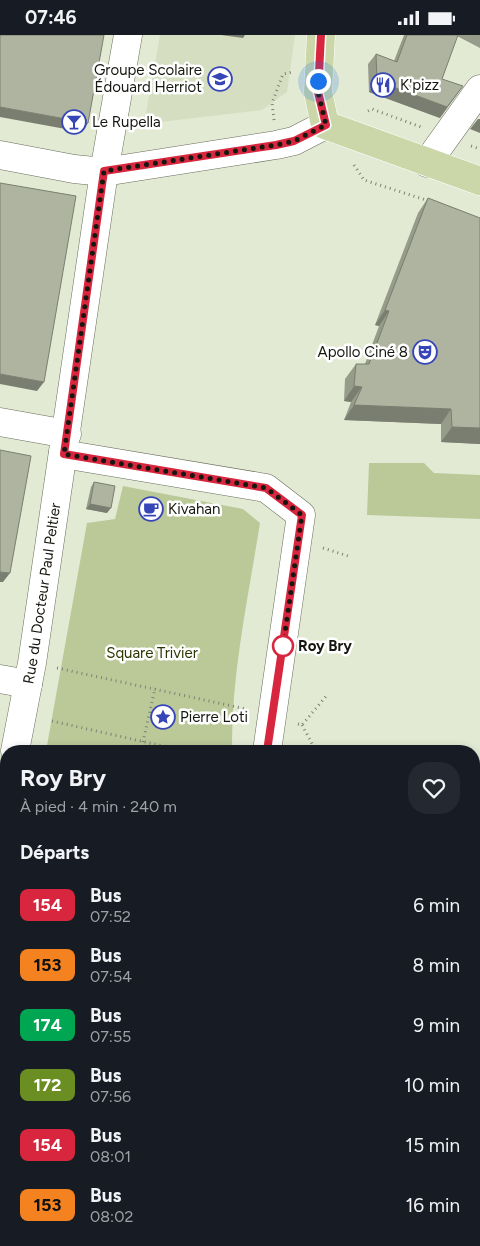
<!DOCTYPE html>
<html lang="fr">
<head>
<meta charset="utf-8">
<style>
  :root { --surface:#171b24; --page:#242831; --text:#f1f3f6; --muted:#9ea1a6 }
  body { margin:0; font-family:Figtree,sans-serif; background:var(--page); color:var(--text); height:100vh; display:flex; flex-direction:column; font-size:19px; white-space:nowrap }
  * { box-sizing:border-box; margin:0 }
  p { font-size:16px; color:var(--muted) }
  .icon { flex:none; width:28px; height:28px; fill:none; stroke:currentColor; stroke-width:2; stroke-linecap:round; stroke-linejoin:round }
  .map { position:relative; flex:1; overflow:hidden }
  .drawer { position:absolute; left:0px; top:710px; width:480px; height:501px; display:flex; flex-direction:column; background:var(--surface); border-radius:20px 20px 0 0; box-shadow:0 2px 8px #0003 }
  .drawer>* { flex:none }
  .badge { padding:0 10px; border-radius:8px; font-size:18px; line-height:32px }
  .you { position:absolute; width:25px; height:25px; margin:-12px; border:4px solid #fff; border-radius:50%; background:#1a73e8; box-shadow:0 0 0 8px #1a73e833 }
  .map>.badge { position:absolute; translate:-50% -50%; box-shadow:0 0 0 2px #fff }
  h2 { padding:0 20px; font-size:19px; line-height:45px }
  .round { display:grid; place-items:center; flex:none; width:52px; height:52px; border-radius:20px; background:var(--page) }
  .headline { display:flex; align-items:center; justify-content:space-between; height:85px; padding:0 20px }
  h1 { font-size:24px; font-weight:700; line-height:38px }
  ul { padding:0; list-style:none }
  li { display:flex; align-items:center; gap:15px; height:60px; padding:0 20px }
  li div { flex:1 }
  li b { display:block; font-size:19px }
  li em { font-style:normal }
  li .badge { min-width:55px; font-weight:700; text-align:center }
  .status { display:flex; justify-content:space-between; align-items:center; height:35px; padding:0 25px; background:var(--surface); direction:ltr }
  .status svg { height:14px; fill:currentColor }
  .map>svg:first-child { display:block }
</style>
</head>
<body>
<div class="status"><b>07:46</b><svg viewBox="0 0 49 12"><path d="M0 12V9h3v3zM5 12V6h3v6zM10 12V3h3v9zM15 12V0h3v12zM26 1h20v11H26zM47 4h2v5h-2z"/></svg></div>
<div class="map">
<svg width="480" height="1211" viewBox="0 0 480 1211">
  <rect width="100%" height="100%" fill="#e3ead4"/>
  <path fill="#d6dec2" d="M 160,0 L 295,0 L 287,57 L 262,75 L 144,89 Z"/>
  <g fill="#bbc999">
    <path d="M 369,428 L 424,428 L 434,438 L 480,440 L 480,484 L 367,480 Z"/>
    <path d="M 123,451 L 243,474 L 260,488 C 248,564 231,640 232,716 L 46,716 L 87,488 L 115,484 Z"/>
    <path d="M 26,1205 L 249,1205 L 243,1211 L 37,1211 Z"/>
  </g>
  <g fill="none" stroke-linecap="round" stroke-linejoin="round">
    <g stroke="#676d5a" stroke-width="29">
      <g id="minor">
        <path d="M 427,128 L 480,54"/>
        <path d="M 0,387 L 67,399"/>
        <path d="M 63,419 L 266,453 L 301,480 L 267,716"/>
        <path d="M 0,644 L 28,649"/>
        <path id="s1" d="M 15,716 L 32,628 L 104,137 L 128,0"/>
        <path d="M 0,789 L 6,759"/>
        <path d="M 0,991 L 6,992"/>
        <path d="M 265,1211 L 269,1205"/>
      </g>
    </g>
    <g stroke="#676d5a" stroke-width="29">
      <path id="tertiary" d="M 0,120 L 74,134 L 104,137 L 276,110 L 294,106 L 325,90"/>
    </g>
    <g stroke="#fff" stroke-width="29">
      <path id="primary" d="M 321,0 L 318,57 L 325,90 L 480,146"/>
    </g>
    <g stroke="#7d8273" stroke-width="3" stroke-dasharray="1 4" stroke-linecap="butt">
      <path d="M 368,76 L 372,74 L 421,92"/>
      <path d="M 274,85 L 272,68 L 283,39 L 293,37"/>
      <path d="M 471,111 L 480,114"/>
      <path d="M 354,130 L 364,145 L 429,166"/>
      <path d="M 323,513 L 348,521"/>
      <path d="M 57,633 L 246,674"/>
      <path d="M 52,686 L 185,716"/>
      <path d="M 298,689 L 302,690 L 328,659"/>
      <path d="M 302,690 L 316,716"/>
      <path d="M 143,707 L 155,653"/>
      <path d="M 0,1208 L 6,1211"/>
      <path d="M 197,1211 L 198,1205"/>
      <path d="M 210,1211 L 214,1205"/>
    </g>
    <use href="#minor" stroke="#fff" stroke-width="28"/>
    <use href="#tertiary" stroke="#fff" stroke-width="28"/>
    <use href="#primary" stroke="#cbd7a9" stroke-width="28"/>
  </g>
  <g fill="#969b8a">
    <path d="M 404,0 L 480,0 L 480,13 L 457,1 L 442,44 L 440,83 L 369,57 L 368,29 L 376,19 L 394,26 Z"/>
    <path d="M 428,163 L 480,183 L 480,409 L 441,407 L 441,389 L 344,385 L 351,367 L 344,366 L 345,344 L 356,329 L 365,329 L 379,291 L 375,290 L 418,178 Z"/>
    <path d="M 94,447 L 107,478 L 86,474 L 91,452 Z"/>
    <path d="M 6,1117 L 6,1153 L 0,1152 L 5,1118 Z"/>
  </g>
  <g fill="#7a7e70">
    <path d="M 221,0 L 245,0 L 243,3 Z"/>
    <path d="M 377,46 L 463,51 L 440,83 L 369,57 Z"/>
    <path d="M 0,72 L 88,88 L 82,97 L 0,82 Z"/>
    <path d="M 478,84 L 480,84 L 480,98 L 470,94 Z"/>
    <path d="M 385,275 L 389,276 L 379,291 L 375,290 Z"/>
    <path d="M 0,339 L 44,347 L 37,356 L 0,349 Z"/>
    <path d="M 354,351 L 362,352 L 351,367 L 344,366 Z"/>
    <path d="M 354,370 L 451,374 L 441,389 L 344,385 Z"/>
    <path d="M 452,392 L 480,393 L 480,409 L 441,407 Z"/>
    <path d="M 90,469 L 111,473 L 107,478 L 86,474 Z"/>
    <path d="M 0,537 L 10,538 L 3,547 L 0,547 Z"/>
    <path d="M 6,1142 L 6,1153 L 0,1152 L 0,1151 Z"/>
    <path d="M 112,1205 L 129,1205 L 125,1208 Z"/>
  </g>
  <g fill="#aeb4a0" stroke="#7a7e70">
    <path d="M 0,0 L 104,0 L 88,88 L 0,72 Z"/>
    <path d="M 407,0 L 458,0 L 442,44 L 463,51 L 447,72 L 377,46 L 376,19 L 397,27 Z"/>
    <path d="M 0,148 L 76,161 L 44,347 L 0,339 Z"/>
    <path d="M 428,163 L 480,183 L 480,393 L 452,392 L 451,374 L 354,370 L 362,352 L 354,351 L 356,329 L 369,329 L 389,276 L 385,275 Z"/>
    <path d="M 0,415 L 31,421 L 10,538 L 0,537 Z"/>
    <path d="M 94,447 L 115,451 L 111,473 L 90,469 Z"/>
  </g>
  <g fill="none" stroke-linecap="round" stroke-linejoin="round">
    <g stroke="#fff" stroke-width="11">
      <path id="line" d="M 267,716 L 302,480 L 266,453 L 64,419 L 104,136 L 276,110 L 294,106 L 326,90 L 318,57 L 321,0"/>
    </g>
    <use href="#line" stroke="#d7263d" stroke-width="8"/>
    <path stroke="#151710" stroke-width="5" stroke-dasharray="0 9" d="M 283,611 L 302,480 L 266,453 L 64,419 L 104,136 L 276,110 L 294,106 L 326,90 L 318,57 L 318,46"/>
  </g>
  <defs>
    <g id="school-ring" transform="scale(1.25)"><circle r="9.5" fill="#fff" stroke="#3646b8" stroke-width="1.5"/><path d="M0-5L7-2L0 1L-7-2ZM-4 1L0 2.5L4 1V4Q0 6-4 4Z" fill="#3646b8"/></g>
    <g id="restaurant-ring" transform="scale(1.25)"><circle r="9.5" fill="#fff" stroke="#3646b8" stroke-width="1.5"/><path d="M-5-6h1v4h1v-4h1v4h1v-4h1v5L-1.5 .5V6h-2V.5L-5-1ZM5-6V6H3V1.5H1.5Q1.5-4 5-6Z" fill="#3646b8"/></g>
    <g id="bar-ring" transform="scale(1.25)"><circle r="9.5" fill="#fff" stroke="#3646b8" stroke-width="1.5"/><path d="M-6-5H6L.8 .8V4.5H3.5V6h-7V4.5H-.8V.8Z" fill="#3646b8"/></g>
    <g id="theatre-ring" transform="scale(1.25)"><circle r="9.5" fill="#fff" stroke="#3646b8" stroke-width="1.5"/><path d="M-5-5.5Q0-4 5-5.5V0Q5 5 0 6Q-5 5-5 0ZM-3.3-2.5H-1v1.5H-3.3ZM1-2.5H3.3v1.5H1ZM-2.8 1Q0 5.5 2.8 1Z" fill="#3646b8"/></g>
    <g id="cafe-ring" transform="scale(1.25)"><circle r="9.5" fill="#fff" stroke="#3646b8" stroke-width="1.5"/><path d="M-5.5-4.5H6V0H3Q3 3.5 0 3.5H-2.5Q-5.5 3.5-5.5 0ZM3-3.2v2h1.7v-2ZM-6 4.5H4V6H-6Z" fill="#3646b8"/></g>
    <g id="sight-ring" transform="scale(1.25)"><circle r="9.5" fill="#fff" stroke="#3646b8" stroke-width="1.5"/><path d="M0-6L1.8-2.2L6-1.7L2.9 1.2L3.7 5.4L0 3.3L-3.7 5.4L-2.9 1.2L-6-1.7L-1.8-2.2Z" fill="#3646b8"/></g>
  </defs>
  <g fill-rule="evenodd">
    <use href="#school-ring" x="220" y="44"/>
    <use href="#restaurant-ring" x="383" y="50"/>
    <use href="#bar-ring" x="74" y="87"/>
    <use href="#theatre-ring" x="425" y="317"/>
    <use href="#cafe-ring" x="151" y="474"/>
    <use href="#sight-ring" x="163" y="682"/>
  </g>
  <circle fill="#fff" stroke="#d7263d" stroke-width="2.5" cx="283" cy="611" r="10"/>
  <g text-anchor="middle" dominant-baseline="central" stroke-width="5" stroke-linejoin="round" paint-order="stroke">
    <g font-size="15" fill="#151710" stroke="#fff" text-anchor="start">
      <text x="202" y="35" text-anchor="end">Groupe Scolaire<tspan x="202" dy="17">Édouard Herriot</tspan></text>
      <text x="400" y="50">K'pizz</text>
      <text x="92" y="87">Le Rupella</text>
      <text x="408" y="317" text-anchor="end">Apollo Ciné 8</text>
      <text x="168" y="474">Kivahan</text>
      <text x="180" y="682">Pierre Loti</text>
    </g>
    <g font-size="15" fill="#151710" stroke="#fff">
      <text stroke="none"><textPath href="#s1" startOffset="160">Rue du Docteur Paul Peltier</textPath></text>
    </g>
    <g font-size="15" font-weight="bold" fill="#151710" stroke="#fff" text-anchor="start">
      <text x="298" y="611">Roy Bry</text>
    </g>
    <g font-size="15" fill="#2c3700" stroke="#fff">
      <text x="152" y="618">Square Trivier</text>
    </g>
  </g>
</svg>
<div class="you" style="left:318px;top:46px"></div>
<section class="drawer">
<div class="headline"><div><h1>Roy Bry</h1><p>À pied · 4 min · 240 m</p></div><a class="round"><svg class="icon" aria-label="heart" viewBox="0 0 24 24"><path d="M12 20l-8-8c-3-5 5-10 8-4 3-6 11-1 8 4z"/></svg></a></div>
<h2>Départs</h2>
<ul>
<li><span class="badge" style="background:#d7263d;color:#fff">154</span><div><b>Bus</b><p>07:52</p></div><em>6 min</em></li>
<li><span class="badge" style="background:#f58220;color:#111">153</span><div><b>Bus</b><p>07:54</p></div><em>8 min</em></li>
<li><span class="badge" style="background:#00a651;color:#fff">174</span><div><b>Bus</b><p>07:55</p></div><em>9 min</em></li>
<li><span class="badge" style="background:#6b8e23;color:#fff">172</span><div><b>Bus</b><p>07:56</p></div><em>10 min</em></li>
<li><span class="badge" style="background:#d7263d;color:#fff">154</span><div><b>Bus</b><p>08:01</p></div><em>15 min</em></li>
<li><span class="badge" style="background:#f58220;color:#111">153</span><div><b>Bus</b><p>08:02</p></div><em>16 min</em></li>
</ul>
</section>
</div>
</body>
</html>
